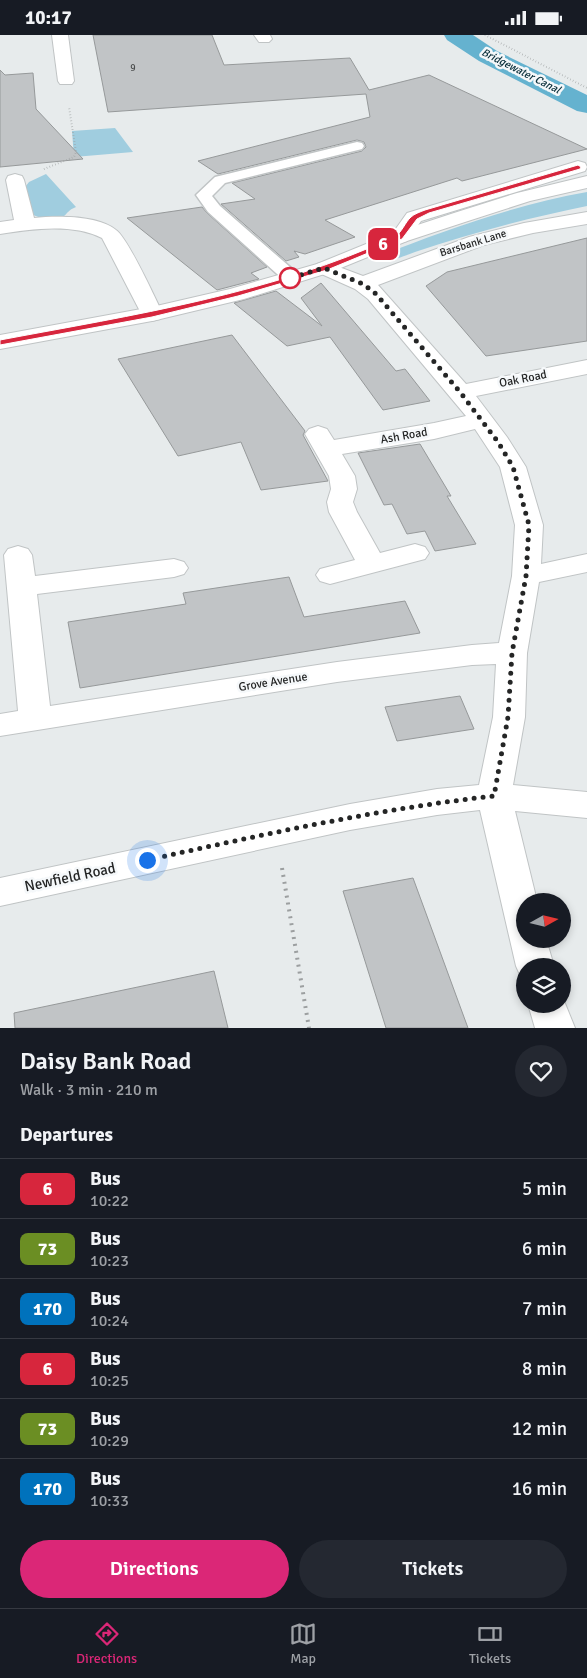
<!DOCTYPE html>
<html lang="en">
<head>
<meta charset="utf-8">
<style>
  :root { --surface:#171b24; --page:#242831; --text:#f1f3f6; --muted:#9ea1a6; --line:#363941; --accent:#db2777 }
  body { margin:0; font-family:Signika,sans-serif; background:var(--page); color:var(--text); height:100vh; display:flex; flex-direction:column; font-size:19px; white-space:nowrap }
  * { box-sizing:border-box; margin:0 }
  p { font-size:16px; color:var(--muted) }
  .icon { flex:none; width:28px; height:28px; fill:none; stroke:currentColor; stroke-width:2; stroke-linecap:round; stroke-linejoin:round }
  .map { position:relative; height:993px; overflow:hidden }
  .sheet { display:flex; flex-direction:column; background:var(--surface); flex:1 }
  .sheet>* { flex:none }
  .badge { padding:0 10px; border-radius:8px; font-size:18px; line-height:32px }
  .needle { width:32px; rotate:82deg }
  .tools { position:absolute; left:516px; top:858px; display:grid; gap:10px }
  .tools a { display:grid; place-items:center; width:55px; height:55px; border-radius:50%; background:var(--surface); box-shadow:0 2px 8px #0003; font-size:25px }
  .you { position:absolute; width:25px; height:25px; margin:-12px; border:4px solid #fff; border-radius:50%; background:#1a73e8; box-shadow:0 0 0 8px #1a73e833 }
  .map>.badge { position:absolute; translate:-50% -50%; box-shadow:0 0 0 2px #fff }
  h2 { padding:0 20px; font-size:19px; line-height:45px }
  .round { display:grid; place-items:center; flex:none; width:52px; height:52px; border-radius:26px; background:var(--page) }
  .overview { display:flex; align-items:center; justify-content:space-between; height:85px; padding:0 20px }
  h1 { font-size:24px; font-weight:600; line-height:38px }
  .action { display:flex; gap:10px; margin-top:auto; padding:10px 20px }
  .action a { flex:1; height:58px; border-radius:30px; background:var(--accent); color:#fff; font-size:20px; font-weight:600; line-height:58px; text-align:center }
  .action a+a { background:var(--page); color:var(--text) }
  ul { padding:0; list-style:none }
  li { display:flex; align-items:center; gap:15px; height:60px; padding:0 20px; border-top:1px solid var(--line) }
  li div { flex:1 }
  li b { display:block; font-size:19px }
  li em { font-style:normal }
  li .badge { min-width:55px; font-weight:700; text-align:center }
  .status { display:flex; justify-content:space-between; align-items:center; height:35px; padding:0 25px; background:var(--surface); direction:ltr }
  .status svg { height:14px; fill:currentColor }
  .dock { display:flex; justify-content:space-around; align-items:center; height:70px; border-top:1px solid var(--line); background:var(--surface); font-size:14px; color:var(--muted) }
  .dock a { display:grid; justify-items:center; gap:2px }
  .dock .active { color:var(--accent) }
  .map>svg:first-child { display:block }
</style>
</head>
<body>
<div class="status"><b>10:17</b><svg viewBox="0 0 49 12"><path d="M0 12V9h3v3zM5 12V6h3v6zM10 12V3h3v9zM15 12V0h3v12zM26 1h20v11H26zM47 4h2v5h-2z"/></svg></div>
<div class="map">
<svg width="587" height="993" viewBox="0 0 587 993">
  <rect width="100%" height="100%" fill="#e7ebec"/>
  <g fill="#a0cddf">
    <path d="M 115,93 L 133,117 L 74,122 L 72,96 Z"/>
    <path d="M 46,139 L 76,172 C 68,175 68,178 63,182 C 53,189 37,182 27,177 L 22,156 L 29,147 Z"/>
    <path d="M 587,157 L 587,171 C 528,183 472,198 415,217 C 403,221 386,230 374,223 C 443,196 514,170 587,157 Z"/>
  </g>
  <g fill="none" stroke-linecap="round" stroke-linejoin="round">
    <path fill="#65b2cf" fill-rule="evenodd" d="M 444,0 L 473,0 L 497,16 L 587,60 L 587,78 L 577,76 L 479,26 L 447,5 Z"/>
  </g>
  <g fill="#c1c4c6" stroke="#96999a">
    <path d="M 93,0 L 212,0 L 224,30 L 350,23 L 369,55 L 429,40 L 587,114 L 462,146 L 457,143 L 325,185 L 355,202 L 305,219 L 294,216 L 299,222 L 286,226 L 221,169 L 255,164 L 232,148 L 362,116 L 366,112 L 364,107 L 357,105 L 218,139 L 198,126 L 370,82 L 366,59 L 108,77 Z"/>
    <path d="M 0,35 L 5,40 L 33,38 L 36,74 L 83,124 L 0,132 Z"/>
    <path d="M 202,172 L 207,178 L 267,232 L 251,238 L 259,244 L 217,255 L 127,183 Z"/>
    <path d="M 587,203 L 587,306 L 486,321 L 426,251 L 447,237 Z"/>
    <path d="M 321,248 L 396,336 L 405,334 L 430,366 L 383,375 L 330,302 L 287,311 L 234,268 L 276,256 L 322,291 L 301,263 Z"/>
    <path d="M 232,300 L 305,396 L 303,400 L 328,446 L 261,455 L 241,407 L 178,421 L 118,324 Z"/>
    <path d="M 420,409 L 451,461 L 447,461 L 476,509 L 435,516 L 425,496 L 407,499 L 392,469 L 384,470 L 358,418 Z"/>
    <path d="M 289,542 L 304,582 L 405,566 L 420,598 L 80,653 L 68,587 L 186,569 L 183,558 Z"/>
    <path d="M 460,661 L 474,694 L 397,706 L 385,672 Z"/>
    <path d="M 413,843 L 468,993 L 386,993 L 343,856 Z"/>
    <path d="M 214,936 L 228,993 L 15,993 L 14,978 Z"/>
  </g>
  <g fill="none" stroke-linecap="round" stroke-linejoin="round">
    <g stroke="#c0c4c5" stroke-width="3">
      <path id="lane" d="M 357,107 L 362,108 L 364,111 L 362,114 L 225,148 L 212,161 L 220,171 L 298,239 L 301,243 L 298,247 L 292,248 L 286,247 L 208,177 L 196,160 L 215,142 Z"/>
    </g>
    <g stroke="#c0c4c5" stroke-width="2">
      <g id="street">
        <path d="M 52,0 L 68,0 L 74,46 L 72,49 L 60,49 L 58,46 Z"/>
        <path d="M 254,0 L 270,0 L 272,4 L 269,7 L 259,7 Z"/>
        <path d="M 578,126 L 585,128 L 587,132 L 585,136 L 421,186 L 407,206 L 400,208 L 393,206 L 390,202 L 407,178 Z"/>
        <path d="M 15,139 L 22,141 L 24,145 L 34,183 C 57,181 97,180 116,195 C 128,203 155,263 163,279 L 160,284 L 152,286 L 144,284 L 102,203 C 72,188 32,194 0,199 L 0,187 L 14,185 L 6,145 L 8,141 Z"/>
        <path d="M 587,177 L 587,189 L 533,198 L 484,210 L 378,250 L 466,349 L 587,325 L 587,339 L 476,361 L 507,402 L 526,432 L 543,490 L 541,529 L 587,519 L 587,537 L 539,547 L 527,618 L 525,682 L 513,750 L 587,757 L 587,783 L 515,776 L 537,866 L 525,866 L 525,904 L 546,904 L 554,931 L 525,931 L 525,944 L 521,942 L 516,931 L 480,775 L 437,780 L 350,795 L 0,871 L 0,843 L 350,769 L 437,754 L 479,750 L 493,682 L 496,629 L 472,630 L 337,647 L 0,701 L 0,679 L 18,676 L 4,520 L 8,514 L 18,511 L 28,514 L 32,520 L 35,541 L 174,524 L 184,527 L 188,533 L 184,539 L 174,542 L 37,559 L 50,671 L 337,627 L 472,610 L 499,608 L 512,541 L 515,490 L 500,432 L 475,394 L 434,404 L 342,419 L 355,441 L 357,454 L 353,467 L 357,477 L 380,518 L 415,509 L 425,512 L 429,518 L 425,524 L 330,549 L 320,546 L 316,540 L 320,534 L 355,525 L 329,477 L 327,467 L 331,454 L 329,441 L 305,399 L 309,394 L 318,391 L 327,394 L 334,405 L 434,388 L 466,381 L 368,264 L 355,254 L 317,237 L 313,233 L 317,229 L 324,227 L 331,229 L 363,241 L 469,202 L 524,188 Z"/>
        <path d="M 562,961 L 575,993 L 535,993 L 528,969 L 562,969 Z"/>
      </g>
    </g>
    <g stroke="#c0c4c5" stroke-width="2">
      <path id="secondary" d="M 587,141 L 587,153 L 530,166 L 468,186 L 407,206 L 331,237 L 244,264 L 152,286 L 0,314 L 0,300 L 152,272 L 230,254 L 317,229 L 393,198 L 454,178 L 517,158 Z"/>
    </g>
    <g stroke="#9c9fa0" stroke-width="2" stroke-dasharray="0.5 2.5" stroke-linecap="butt">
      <path d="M 485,0 L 587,53"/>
      <path d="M 44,134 L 74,122 L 76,117 L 69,72"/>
    </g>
    <path stroke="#9c9fa0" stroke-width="4" stroke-dasharray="2 5" stroke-linecap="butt" d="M 282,833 L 309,993"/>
    <use href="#lane" fill="#fff" fill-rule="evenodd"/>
    <use href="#street" fill="#fff" fill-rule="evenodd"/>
    <use href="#secondary" fill="#fff" fill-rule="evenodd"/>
  </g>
  <path fill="#d7263d" stroke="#fff" d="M 578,130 L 581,132 L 580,134 L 429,178 L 417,184 L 402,204 L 327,235 L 238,261 L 152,282 L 0,310 L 0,305 C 133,280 271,259 394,202 C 402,198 405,187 411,182 C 414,179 420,177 425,175 Z"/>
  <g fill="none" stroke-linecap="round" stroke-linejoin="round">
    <path stroke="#242525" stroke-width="5" stroke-dasharray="0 9" d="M 147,825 C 262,800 377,774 494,761 L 508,682 L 512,618 L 526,541 L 529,490 L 513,432 L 498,407 L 460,357 L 376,259 L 363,249 L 324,233 L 290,243"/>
  </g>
  <circle fill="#fff" stroke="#d7263d" stroke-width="2.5" cx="290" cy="243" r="10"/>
  <g text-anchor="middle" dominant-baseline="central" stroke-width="5" stroke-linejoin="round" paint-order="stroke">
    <g font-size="10" fill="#4b4d4d">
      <text x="133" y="33">9</text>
    </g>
    <g font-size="11" font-style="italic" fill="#082e3a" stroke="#f5f8fa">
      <text transform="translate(521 36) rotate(27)">Bridgewater Canal</text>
    </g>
    <g font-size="11" fill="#242525" stroke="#f5f8fa">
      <text transform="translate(473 208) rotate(-17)">Barsbank Lane</text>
    </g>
    <g font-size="12" fill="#242525" stroke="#f5f8fa">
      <text transform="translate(523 344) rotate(-11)">Oak Road</text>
      <text transform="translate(404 401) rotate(-10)">Ash Road</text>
      <text transform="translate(273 647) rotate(-9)">Grove Avenue</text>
    </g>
    <g font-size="15" fill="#242525" stroke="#f5f8fa">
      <text transform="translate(70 842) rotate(-12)">Newfield Road</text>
    </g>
  </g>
</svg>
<div class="tools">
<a><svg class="needle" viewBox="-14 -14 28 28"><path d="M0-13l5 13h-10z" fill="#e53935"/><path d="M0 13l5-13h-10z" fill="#9ea1a6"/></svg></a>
<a><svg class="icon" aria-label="layers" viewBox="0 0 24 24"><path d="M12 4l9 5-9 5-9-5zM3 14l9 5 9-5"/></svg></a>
</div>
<div class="you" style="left:147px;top:825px"></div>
<b class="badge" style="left:383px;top:209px;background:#d7263d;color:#fff">6</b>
</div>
<section class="sheet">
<div class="overview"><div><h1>Daisy Bank Road</h1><p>Walk · 3 min · 210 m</p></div><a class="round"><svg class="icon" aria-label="heart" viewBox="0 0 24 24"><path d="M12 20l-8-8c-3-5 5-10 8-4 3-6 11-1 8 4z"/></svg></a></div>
<h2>Departures</h2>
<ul>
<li><span class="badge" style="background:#d7263d;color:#fff">6</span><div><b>Bus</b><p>10:22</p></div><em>5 min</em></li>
<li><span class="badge" style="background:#6b8e23;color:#fff">73</span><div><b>Bus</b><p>10:23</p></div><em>6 min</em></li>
<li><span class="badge" style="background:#0072bc;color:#fff">170</span><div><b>Bus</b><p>10:24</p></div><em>7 min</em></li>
<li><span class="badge" style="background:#d7263d;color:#fff">6</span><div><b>Bus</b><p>10:25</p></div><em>8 min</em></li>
<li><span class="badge" style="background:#6b8e23;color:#fff">73</span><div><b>Bus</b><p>10:29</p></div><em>12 min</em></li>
<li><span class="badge" style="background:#0072bc;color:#fff">170</span><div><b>Bus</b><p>10:33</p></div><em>16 min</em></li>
</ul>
<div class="action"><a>Directions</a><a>Tickets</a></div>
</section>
<nav class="dock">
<a class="active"><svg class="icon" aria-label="directions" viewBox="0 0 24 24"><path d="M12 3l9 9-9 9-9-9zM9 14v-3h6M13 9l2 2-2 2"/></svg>Directions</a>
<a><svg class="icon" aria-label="map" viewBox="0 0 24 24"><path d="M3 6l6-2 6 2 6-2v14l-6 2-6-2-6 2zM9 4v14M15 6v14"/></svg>Map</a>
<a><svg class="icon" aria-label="tickets" viewBox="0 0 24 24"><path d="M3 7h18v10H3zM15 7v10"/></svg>Tickets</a>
</nav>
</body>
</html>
